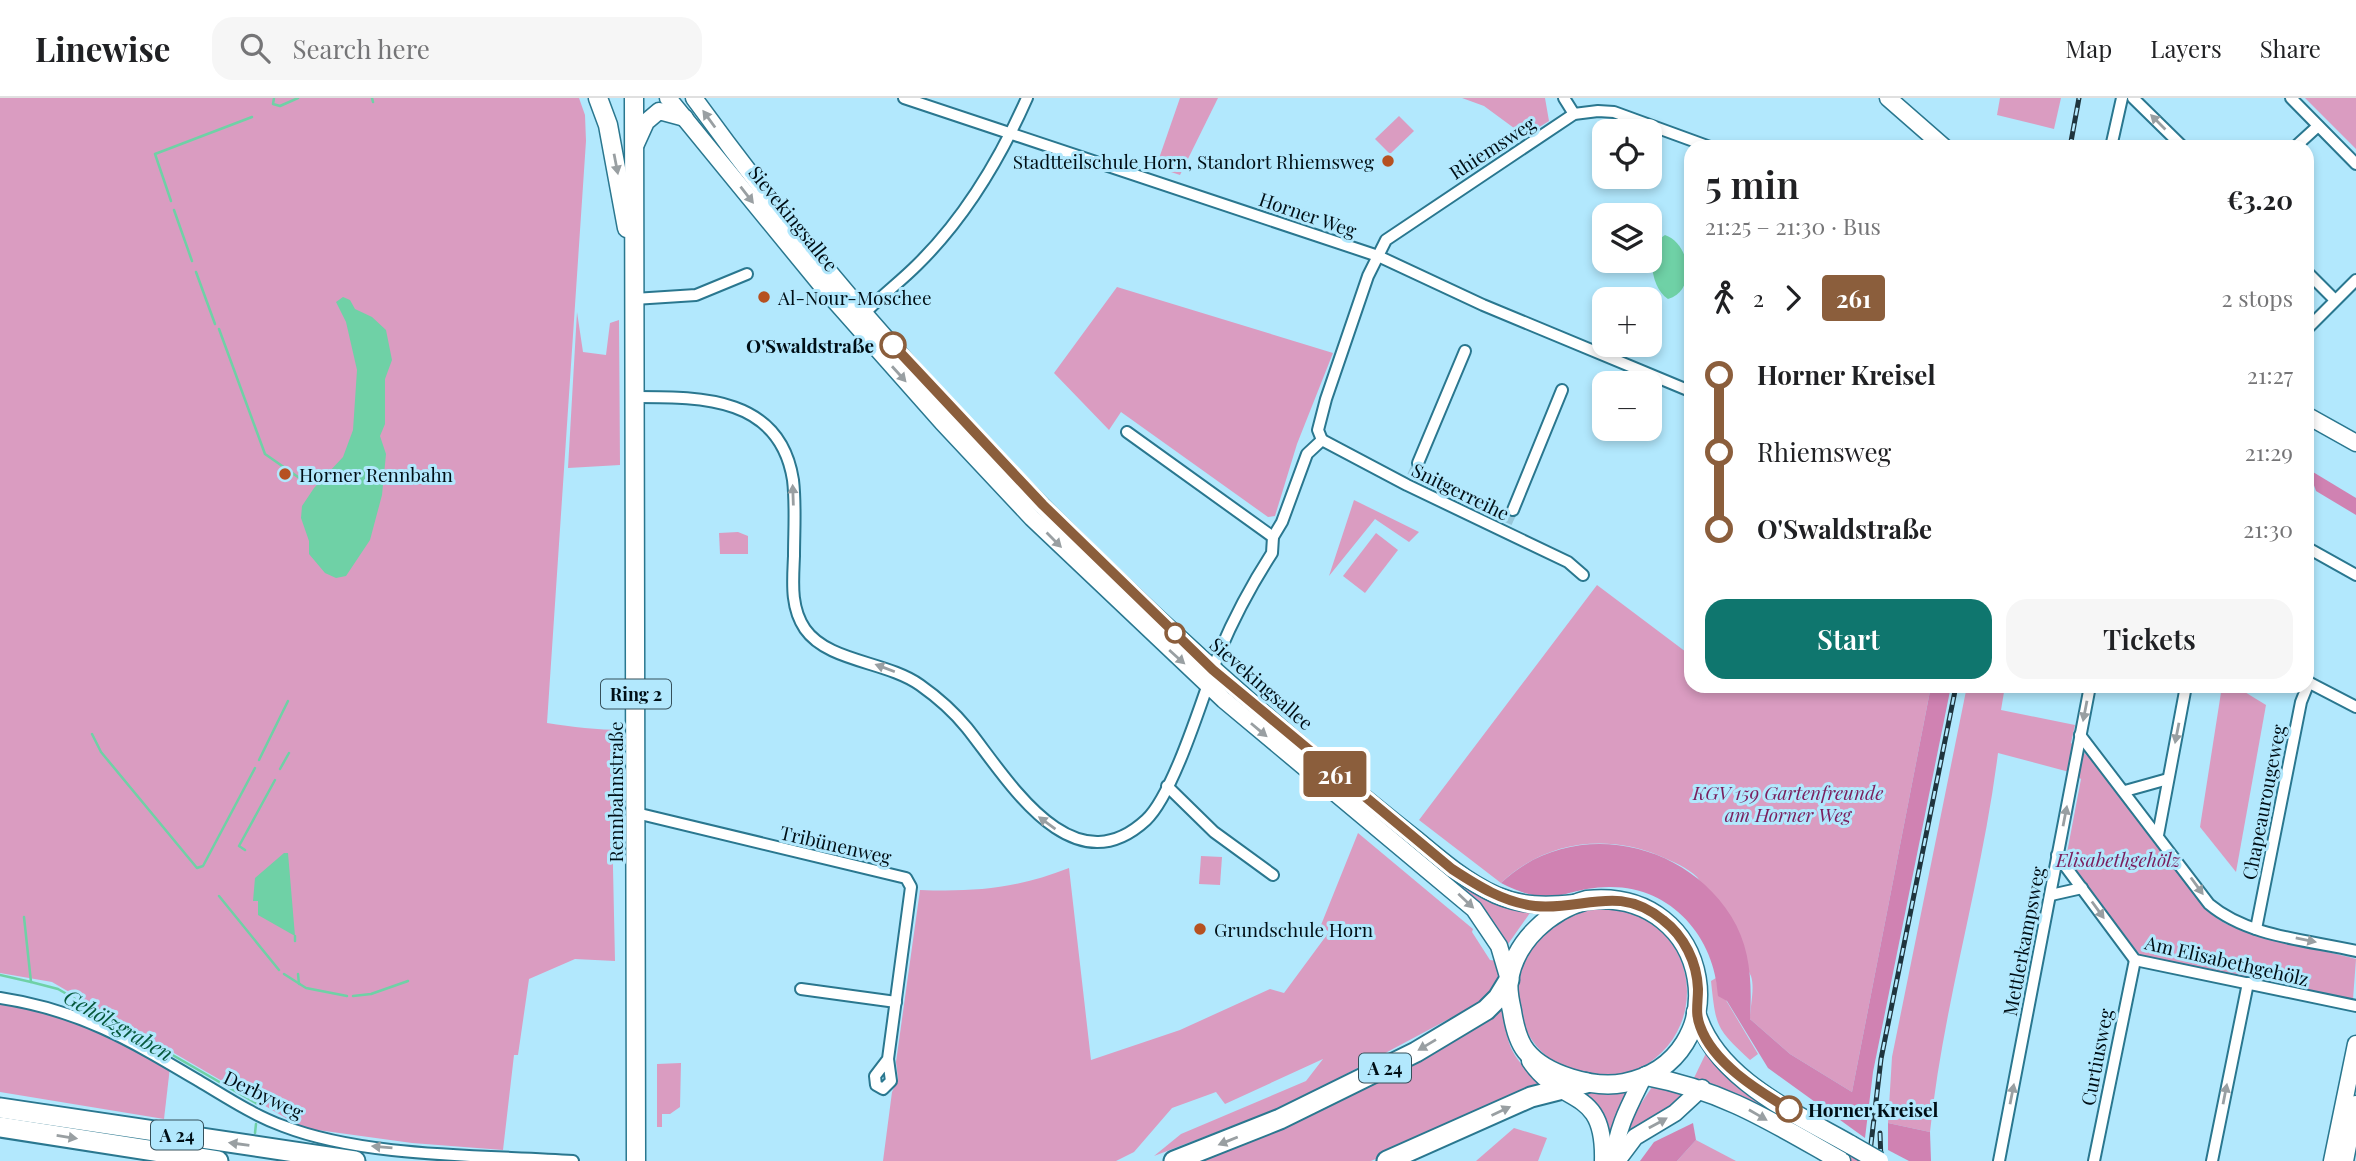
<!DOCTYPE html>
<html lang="en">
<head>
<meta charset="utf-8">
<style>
  :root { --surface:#fff; --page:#f6f6f6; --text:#202124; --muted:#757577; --line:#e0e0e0; --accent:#0f766e }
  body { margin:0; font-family:"Playfair Display",serif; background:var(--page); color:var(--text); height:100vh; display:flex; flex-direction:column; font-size:26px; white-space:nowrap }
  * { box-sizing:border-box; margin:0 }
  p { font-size:23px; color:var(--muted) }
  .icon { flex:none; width:38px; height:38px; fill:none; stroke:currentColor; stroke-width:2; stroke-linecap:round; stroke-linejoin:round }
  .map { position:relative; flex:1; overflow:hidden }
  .panel { position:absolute; left:1684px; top:42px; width:630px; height:553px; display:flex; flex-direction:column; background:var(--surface); border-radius:21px; box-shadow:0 4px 10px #0003 }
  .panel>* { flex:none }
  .badge { padding:0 14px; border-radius:5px; font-size:24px; line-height:46px }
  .tools { position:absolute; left:1592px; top:21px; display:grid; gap:14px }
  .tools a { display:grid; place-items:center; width:70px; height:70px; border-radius:14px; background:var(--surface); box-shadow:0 4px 10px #0003; font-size:35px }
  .map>.badge { position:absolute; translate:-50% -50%; box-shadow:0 0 0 4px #fff }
  .legs { display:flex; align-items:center; gap:10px; height:77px; padding:0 21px; font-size:23px }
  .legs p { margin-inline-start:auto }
  .headline { display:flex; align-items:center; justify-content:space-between; height:119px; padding:0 21px }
  h1 { font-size:38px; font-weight:600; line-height:52px }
  .button { display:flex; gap:14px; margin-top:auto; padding:14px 21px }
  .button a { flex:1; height:80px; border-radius:21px; background:var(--accent); color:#fff; font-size:28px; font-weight:600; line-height:80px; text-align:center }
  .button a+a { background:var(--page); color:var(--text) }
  ul { padding:0 21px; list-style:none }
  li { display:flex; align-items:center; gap:24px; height:77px; font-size:26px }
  li i { display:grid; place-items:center; width:10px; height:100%; margin:0 9px; background:currentColor }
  li i::after { content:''; width:18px; height:18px; margin:-9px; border:5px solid; border-radius:50%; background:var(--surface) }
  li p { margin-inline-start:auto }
  li:first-child i { background:linear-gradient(#0000 50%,currentColor 0) }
  li:last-child i { background:linear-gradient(currentColor 50%,#0000 0) }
  header { display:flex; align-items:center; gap:42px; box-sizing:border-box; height:98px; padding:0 35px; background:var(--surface); border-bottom:2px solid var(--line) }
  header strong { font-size:33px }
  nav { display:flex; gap:38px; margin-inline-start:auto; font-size:24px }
  .search { width:490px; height:63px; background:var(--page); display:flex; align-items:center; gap:18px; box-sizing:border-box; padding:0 24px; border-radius:21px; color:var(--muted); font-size:26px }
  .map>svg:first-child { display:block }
</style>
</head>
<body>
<header>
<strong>Linewise</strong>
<div class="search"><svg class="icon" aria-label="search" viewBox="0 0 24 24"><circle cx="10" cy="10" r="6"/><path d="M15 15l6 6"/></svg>Search here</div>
<nav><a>Map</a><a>Layers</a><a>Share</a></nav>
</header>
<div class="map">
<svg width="2356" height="1063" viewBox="0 0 2356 1063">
  <rect width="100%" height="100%" fill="#b2e8fd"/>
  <g fill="#da9cc1">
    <path d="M 0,0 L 579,0 L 585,17 L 586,43 L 547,625 C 573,629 596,632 624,632 L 623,705 L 612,724 L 615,863 L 575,861 L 529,881 L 518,957 L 514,957 L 503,1052 L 412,1045 L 303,1030 L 52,884 L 0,875 Z"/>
    <path d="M 1180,0 L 1218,0 L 1180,77 L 1156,69 Z"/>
    <path d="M 1462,0 L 1545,0 L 1549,23 L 1512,46 L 1518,33 L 1484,8 Z"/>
    <path d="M 2000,0 L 2061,0 L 2054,31 L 1997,17 Z"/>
    <path d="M 2305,0 L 2356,0 L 2356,51 Z"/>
    <path d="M 1399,18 L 1414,33 L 1390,56 L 1375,41 Z"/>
    <path d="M 1117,189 L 1333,255 L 1297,346 L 1275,418 L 1268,419 L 1121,314 L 1109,332 L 1054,275 Z"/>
    <path d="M 577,214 L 583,254 L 606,257 L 610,225 L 619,222 L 620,367 L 568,370 Z"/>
    <path d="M 1354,402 L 1419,434 L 1409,444 L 1375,421 L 1329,478 Z"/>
    <path d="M 738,434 L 748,438 L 748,456 L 720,456 L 719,435 Z"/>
    <path d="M 1376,435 L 1398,452 L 1365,495 L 1343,478 Z"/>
    <path d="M 1597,487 L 1690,557 L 1690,588 L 1931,588 L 1852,994 L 1790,956 L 1750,921 C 1750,909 1755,890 1751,878 C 1746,865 1705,788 1697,779 C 1688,770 1672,763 1660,758 C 1605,735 1544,744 1501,785 L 1419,722 Z"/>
    <path d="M 1967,588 L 2005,588 L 2001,612 L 2075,627 L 2071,645 C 2116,676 2148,733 2179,776 C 2191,792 2202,810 2218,821 C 2246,840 2320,851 2356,861 L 2353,901 L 2143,861 L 2066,760 L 2081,681 L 2073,675 L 1998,655 C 1982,783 1943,907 1930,1034 L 1888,1025 L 1892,959 Z"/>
    <path d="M 2222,588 L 2235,588 L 2266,607 L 2236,774 L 2200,729 Z"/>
    <path d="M 1268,628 L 1413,746 L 1532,812 L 1506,849 Z"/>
    <path d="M 1358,735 L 1473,831 L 1472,834 L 1490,862 L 1497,863 L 1500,880 L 1490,899 L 1290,1006 L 1154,1058 L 1181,1036 L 1306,983 L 1323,961 L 1225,1006 L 1216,994 L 1172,1010 L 1134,1054 L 1116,1063 L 883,1063 L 892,994 L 898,981 L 896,964 L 920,792 C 973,794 1016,791 1069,770 L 1091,962 L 1180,932 L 1270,891 L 1284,895 L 1329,834 L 1321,827 Z"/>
    <path d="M 1201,758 L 1222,759 L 1220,787 L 1199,786 Z"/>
    <circle cx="1602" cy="894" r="85"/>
    <path d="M 1716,880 L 1717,887 L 1758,956 L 1750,962 C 1716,930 1716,930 1711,883 Z"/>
    <path d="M 0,902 L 78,921 L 170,969 L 164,1021 L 0,994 Z"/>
    <path d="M 1503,905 C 1506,949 1511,960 1545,988 L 1371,1063 L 1193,1063 Z"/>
    <path d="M 1707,953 L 1749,997 L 1861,1063 L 1849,1063 L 1693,982 Z"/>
    <path d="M 681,965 L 680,1009 L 670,1016 L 662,1016 L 662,1029 L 657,1029 L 657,966 Z"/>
    <path d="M 1654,986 L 1678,990 L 1677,995 L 1685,1001 L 1638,1033 L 1624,1038 L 1634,1016 Z"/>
    <path d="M 1630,989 L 1617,1015 L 1610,1038 L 1608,1038 C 1605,1017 1601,1003 1580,993 Z"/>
    <path d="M 1514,1030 L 1547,1040 L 1538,1063 L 1476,1063 Z"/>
    <path d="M 1696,1042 L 1736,1063 L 1677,1063 Z"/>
  </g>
  <g fill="#d082b2">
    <path d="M 2313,374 L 2356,400 L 2356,417 L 2316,393 L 2310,376 Z"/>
    <path d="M 1931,588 L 1951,588 L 1873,974 L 1865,1040 L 1768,970 L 1727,903 L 1718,898 C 1715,839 1671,788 1609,789 C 1558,790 1557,813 1501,785 C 1569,720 1682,740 1731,818 C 1751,850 1752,885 1750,921 L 1790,956 L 1852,994 Z"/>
    <path d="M 1693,1025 L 1696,1042 L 1677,1063 L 1640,1063 L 1654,1044 Z"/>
    <path d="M 1888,1025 L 1930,1034 L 1931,1063 L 1909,1063 L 1888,1052 Z"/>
  </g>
  <g fill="#6fd1a6">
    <path d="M 1665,137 C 1691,146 1697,193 1668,201 C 1650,189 1645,150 1665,137 Z"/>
    <path d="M 343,199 L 350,202 L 355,211 L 372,219 L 386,232 L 392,262 L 385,281 L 385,326 L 380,338 L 386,356 L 382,397 L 370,442 L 346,478 L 336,480 L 325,475 L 309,456 L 309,443 L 301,420 L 302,408 L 314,390 L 343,359 L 353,332 L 357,272 L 346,224 L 336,204 Z"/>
    <path d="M 284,755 L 288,755 L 295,838 L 258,817 L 258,803 L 253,803 L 255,780 Z"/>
  </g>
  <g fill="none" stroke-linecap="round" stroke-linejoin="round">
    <g stroke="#6fd1a6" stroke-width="2.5">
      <path d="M 274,0 L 273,6 L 280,8 L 298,0"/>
      <path d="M 372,0 L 373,4"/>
      <path d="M 171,103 L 155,56 L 252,19"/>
      <path d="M 174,112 L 192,163"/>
      <path d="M 196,174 L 215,226"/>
      <path d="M 219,231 L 265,356 L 308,386"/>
      <path d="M 92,636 L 101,654 L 197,770 L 203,768 L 255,670"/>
      <path d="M 259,662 L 288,603"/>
      <path d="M 280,671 L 289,655"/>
      <path d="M 245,752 L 239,748 L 275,682"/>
      <path d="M 219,798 L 279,872"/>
      <path d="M 24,819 L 31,884 L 58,891 L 261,1008"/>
      <path d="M 295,838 L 295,843"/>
      <path d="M 284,876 L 306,890 L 347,898"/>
      <path d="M 298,876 L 299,886"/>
      <path d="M 0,877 L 31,884"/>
      <path d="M 353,898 L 371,896 L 408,883"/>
      <path d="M 255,1035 L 256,1026"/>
    </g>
    <g stroke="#97c7da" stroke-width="10" stroke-dasharray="10 5" stroke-linecap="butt">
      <path d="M 1412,378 L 1418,365"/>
      <path d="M 1507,425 L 1513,412"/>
    </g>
    <g stroke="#2a778f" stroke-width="14">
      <g id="street">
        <path d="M 904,0 L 1378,158 L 1483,207 L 1690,293"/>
        <path d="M 1564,0 L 1574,16"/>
        <path d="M 2133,0 L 2183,49"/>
        <path d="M 2291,0 L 2356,66"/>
        <path d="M 2111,49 L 2122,0"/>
        <path d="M 2295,49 L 2318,28"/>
        <path d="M 2306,173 L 2335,202"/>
        <path d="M 634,201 L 696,197 L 747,176"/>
        <path d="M 865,215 C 881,198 900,184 917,167 C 965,120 1000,61 1027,0"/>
        <path d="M 2306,232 L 2356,182"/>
        <path d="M 635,299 C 700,299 780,298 793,382 C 796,407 794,433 794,458 C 793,483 790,509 805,531 C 828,564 886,563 920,587 C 937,599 954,614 967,630 C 1007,680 1071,791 1146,722 C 1174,696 1204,595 1219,555 C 1233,522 1252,486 1272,455 L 1273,439 L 1282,424 L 1307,356 L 1322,342 L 1318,332 L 1326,301 L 1368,178 L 1386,142 L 1574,16 L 1598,13 L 1614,14 L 1710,49"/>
        <path d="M 1127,334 L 1273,439"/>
        <path d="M 1322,342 L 1407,387 L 1568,464 L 1583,477"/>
        <path d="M 1418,365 L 1465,253"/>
        <path d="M 1513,412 L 1562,292"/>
        <path d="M 2306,449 L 2356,477"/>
        <path d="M 2306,583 L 2356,609"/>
        <path d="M 2080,637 L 2209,806 C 2248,839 2308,842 2356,853"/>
        <path d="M 1167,688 L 1214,734 L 1273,777"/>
        <path d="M 2125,693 L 2168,681"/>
        <path d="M 636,715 L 906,780 L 911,789 L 888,961 L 875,978 L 876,987 L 883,991 L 891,983 L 888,961"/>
        <path d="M 2158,737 L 2186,588"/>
        <path d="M 2057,757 L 2135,862 L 2356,908"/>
        <path d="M 2051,797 L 2082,790"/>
        <path d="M 2256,831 L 2301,604 L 2309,584"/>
        <path d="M 801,891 L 896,904"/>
        <path d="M 0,900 C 80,912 130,942 199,983 C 226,999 253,1017 283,1028 C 366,1060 483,1057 573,1063"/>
        <path d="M 1999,1063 L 2090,588"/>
        <path d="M 2094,1063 L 2135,862"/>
        <path d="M 2212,1063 L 2248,885"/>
      </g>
    </g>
    <g stroke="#2a778f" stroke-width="19">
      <g id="secondary">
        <path d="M 668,0 L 826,193 L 942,324 L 1032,420 L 1224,602 L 1474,811 L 1499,848 L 1509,882"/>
        <path d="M 694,0 C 871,245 1086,466 1317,661 C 1350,688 1383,715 1416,741 C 1441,762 1467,784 1496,797 C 1522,808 1546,808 1574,805"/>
        <path d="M 1888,0 L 1944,49"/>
        <path d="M 636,46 L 646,24 L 659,13 L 685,20"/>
        <path d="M 2306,317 L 2356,345"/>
        <path d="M 1530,963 C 1562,1010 1605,987 1603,1063"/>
        <path d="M 1614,1063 C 1616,1031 1629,1008 1643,980"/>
        <path d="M 1617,1063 L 1635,1039 L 1675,1015 L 1702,990"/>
        <path d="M 2332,1063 L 2356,946"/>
        <path d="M 2345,1063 L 2356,1006"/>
      </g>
    </g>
    <g stroke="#2a778f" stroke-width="21">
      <g id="primary">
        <path d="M 598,0 L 608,27 L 627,130"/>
        <path d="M 634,0 L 636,1063"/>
        <path d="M 1587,802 C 1715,789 1739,962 1624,985 C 1594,991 1545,977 1526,953 C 1518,943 1514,926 1512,913 C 1510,904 1507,891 1509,882 C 1515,843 1550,812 1587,802 Z"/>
        <path d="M 1696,914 C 1715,981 1795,1015 1851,1047"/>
        <path d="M 1646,978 C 1725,993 1772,1024 1841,1063"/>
      </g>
    </g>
    <g stroke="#2a778f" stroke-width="23">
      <g id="highway">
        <path d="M 0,1010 L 355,1063"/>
        <path d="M 0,1029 L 218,1063"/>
        <path d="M 1174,1063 L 1280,1021 L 1416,954 L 1486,912 L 1498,900 L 1509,882"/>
        <path d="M 1387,1063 L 1531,999 L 1586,985"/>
      </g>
    </g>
    <use href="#street" stroke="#fff" stroke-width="10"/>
    <use href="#secondary" stroke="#fff" stroke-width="16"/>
    <use href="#primary" stroke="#fff" stroke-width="18"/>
    <use href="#highway" stroke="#fff" stroke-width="19"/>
    <g stroke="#1f353e" stroke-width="5">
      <g id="rail">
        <path d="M 2070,49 L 2079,0"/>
        <path d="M 1880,1035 L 1881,1063"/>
        <path d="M 1869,1063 L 1881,961 L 1956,588"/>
      </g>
    </g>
    <use href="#rail" stroke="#b2e8fd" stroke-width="2.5" stroke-dasharray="8" stroke-linecap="butt"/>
    <g stroke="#2a778f" stroke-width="21" stroke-linecap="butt">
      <path id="primary-bridge" d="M 1851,1047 L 1879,1063"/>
    </g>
    <use href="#primary-bridge" stroke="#fff" stroke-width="18"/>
  </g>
  <defs><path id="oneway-solid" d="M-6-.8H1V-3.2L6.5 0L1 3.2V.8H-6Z" transform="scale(1.75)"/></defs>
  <g fill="#999fa2">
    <use href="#oneway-solid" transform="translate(709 21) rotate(-126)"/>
    <use href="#oneway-solid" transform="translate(2158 24) rotate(-135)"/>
    <use href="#oneway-solid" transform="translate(616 66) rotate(79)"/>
    <use href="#oneway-solid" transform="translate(747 97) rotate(52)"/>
    <use href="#oneway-solid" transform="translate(899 276) rotate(48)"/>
    <use href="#oneway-solid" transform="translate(793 397) rotate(-92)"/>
    <use href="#oneway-solid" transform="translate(1054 442) rotate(45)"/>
    <use href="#oneway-solid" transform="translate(1177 559) rotate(42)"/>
    <use href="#oneway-solid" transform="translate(885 570) rotate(-159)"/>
    <use href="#oneway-solid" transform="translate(2085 613) rotate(101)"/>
    <use href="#oneway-solid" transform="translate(1259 632) rotate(40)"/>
    <use href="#oneway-solid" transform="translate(2177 635) rotate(101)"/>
    <use href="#oneway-solid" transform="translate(2065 718) rotate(-79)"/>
    <use href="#oneway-solid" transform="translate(1047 725) rotate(-144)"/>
    <use href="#oneway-solid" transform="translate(2197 788) rotate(54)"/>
    <use href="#oneway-solid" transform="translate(1466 803) rotate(43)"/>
    <use href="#oneway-solid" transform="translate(2098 812) rotate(54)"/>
    <use href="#oneway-solid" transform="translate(2306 842) rotate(12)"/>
    <use href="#oneway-solid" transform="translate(1427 947) rotate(149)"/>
    <use href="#oneway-solid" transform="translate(2012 996) rotate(-79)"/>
    <use href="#oneway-solid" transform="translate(2225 996) rotate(-79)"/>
    <use href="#oneway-solid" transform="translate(1501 1013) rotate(-25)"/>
    <use href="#oneway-solid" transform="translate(1758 1017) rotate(30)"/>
    <use href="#oneway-solid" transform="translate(1658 1025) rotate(-29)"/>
    <use href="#oneway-solid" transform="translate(67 1039) rotate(9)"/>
    <use href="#oneway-solid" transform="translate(1228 1043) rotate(158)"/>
    <use href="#oneway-solid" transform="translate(239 1046) rotate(-172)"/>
    <use href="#oneway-solid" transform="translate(382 1049) rotate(-175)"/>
  </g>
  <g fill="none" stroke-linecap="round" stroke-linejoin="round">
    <g stroke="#fff" stroke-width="16">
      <path id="line-1" d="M 893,247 L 1043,407 L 1213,572 L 1452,771 C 1478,788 1503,804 1535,808 C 1583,813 1618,785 1663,822 C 1684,838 1697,864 1698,891 C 1698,905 1695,915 1700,928 C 1713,965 1757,992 1789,1011"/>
    </g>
    <use href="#line-1" stroke="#8b5e3c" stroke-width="10"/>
  </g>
  <g fill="#b65121" stroke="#b2e8fd" stroke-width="2.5">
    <circle cx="1388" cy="63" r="7"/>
    <circle cx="764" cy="199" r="7"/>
    <circle cx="285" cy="376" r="7"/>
    <circle cx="1200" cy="831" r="7"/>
  </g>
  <g fill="#fff" stroke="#8b5e3c" stroke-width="3.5">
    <circle cx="893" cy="247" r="12"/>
    <circle cx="1175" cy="535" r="9"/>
    <circle cx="1789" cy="1011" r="12"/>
  </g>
  <g text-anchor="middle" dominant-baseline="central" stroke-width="6" stroke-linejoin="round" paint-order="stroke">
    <g fill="#b2e8fd" stroke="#35505b" stroke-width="2">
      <rect x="601" y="581.5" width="70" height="29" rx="5"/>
      <rect x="1359" y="955.5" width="52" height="29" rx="5"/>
      <rect x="151" y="1022.5" width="52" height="29" rx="5"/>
    </g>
    <g font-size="18" font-weight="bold" fill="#000f16">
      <text x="636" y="596">Ring 2</text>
      <text x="1385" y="970">A 24</text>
      <text x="177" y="1037">A 24</text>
    </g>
    <g font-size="19" fill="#000f16" stroke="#b2e8fd">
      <text transform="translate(1492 49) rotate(-33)">Rhiemsweg</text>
      <text transform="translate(1308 116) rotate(19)">Horner Weg</text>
      <text transform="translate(794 120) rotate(51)">Sievekingsallee</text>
      <text transform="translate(1461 393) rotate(26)">Snitgerreihe</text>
      <text transform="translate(1262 585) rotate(41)">Sievekingsallee</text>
      <text transform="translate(615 694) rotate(-90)">Rennbahnstraße</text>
      <text transform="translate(2263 704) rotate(-79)">Chapeaurougeweg</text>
      <text transform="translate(836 746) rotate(13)">Tribünenweg</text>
      <text transform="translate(2023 843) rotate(-79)">Mettlerkampsweg</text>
      <text transform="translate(2227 862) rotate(13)">Am Elisabethgehölz</text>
      <text transform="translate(2096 959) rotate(-79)">Curtiusweg</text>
      <text transform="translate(264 996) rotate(26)">Derbyweg</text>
    </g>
    <g font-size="19" fill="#000f16" stroke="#b2e8fd" text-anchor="start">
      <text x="1374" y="63" text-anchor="end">Stadtteilschule Horn, Standort Rhiemsweg</text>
      <text x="778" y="199">Al-Nour-Moschee</text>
      <text x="299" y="376">Horner Rennbahn</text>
      <text x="1214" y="831">Grundschule Horn</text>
    </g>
    <g font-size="19" font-weight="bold" fill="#000f16" stroke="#b2e8fd" text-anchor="end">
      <text x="874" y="247">O'Swaldstraße</text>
      <text x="1808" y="1011" text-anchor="start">Horner Kreisel</text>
    </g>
    <g font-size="19" font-style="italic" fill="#7a1e5d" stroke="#b2e8fd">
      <text x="1788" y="694">KGV 159 Gartenfreunde<tspan x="1788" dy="22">am Horner Weg</tspan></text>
      <text x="2118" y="761">Elisabethgehölz</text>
    </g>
    <g font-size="21" font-style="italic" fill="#07593d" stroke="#b2e8fd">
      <text transform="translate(119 926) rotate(30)">Gehölzgraben</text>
    </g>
  </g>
</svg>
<div class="tools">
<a><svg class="icon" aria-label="locate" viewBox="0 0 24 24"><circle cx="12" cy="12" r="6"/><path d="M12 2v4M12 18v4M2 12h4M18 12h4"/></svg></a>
<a><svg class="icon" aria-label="layers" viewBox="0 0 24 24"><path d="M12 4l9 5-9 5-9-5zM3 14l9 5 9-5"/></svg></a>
<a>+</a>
<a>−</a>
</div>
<b class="badge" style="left:1335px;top:676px;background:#8b5e3c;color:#fff">261</b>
<section class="panel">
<div class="headline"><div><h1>5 min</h1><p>21:25 – 21:30 · Bus</p></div><b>€3.20</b></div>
<div class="legs"><svg class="icon" aria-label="walk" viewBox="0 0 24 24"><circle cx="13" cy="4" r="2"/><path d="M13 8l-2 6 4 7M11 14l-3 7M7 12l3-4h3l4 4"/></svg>2<svg class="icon" aria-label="forward" viewBox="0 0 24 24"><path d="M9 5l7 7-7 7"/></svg><b class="badge" style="background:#8b5e3c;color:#fff">261</b><p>2 stops</p></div>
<ul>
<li><i style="color:#8b5e3c"></i><b>Horner Kreisel</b><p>21:27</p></li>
<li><i style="color:#8b5e3c"></i><span>Rhiemsweg</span><p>21:29</p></li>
<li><i style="color:#8b5e3c"></i><b>O'Swaldstraße</b><p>21:30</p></li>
</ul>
<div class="button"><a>Start</a><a>Tickets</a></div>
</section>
</div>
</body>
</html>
